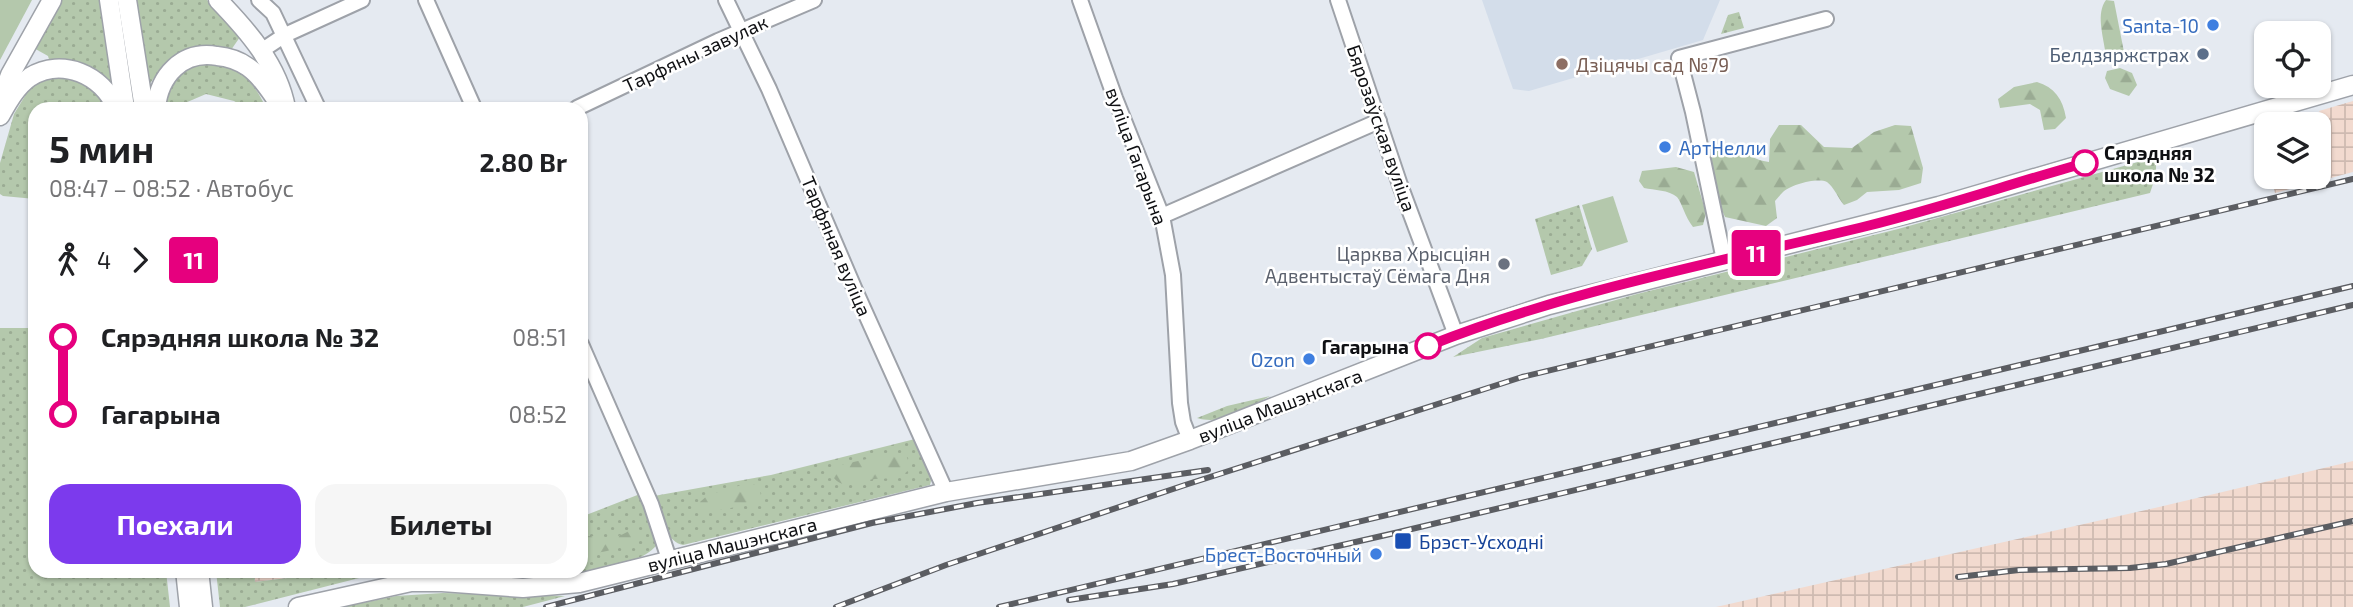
<!DOCTYPE html>
<html lang="ru">
<head>
<meta charset="utf-8">
<style>
  :root { --surface:#fff; --page:#f6f6f6; --text:#202124; --muted:#757577; --accent:#7c3aed }
  body { margin:0; font-family:"Exo 2",sans-serif; background:var(--page); color:var(--text); height:100vh; display:flex; flex-direction:column; font-size:26px; white-space:nowrap }
  * { box-sizing:border-box; margin:0 }
  p { font-size:23px; color:var(--muted) }
  .icon { flex:none; width:38px; height:38px; fill:none; stroke:currentColor; stroke-width:2; stroke-linecap:round; stroke-linejoin:round }
  .map { position:relative; flex:1; overflow:hidden }
  .panel { position:absolute; left:28px; top:102px; width:560px; height:476px; display:flex; flex-direction:column; background:var(--surface); border-radius:21px; box-shadow:0 2px 5px #0004 }
  .panel>* { flex:none }
  .badge { padding:0 14px; border-radius:5px; font-size:24px; line-height:46px }
  .buttons { position:absolute; left:2254px; top:21px; display:grid; gap:14px }
  .buttons a { display:grid; place-items:center; width:77px; height:77px; border-radius:14px; background:var(--surface); box-shadow:0 2px 5px #0004; font-size:35px }
  .map>.badge { position:absolute; translate:-50% -50%; box-shadow:0 0 0 4px #fff }
  .legs { display:flex; align-items:center; gap:10px; height:77px; padding:0 21px; font-size:23px }
  .legs p { margin-inline-start:auto }
  .overview { display:flex; align-items:center; justify-content:space-between; height:119px; padding:0 21px }
  h1 { font-size:38px; font-weight:700; line-height:52px }
  .cta { display:flex; gap:14px; margin-top:auto; padding:14px 21px }
  .cta a { flex:1; height:80px; border-radius:21px; background:var(--accent); color:#fff; font-size:28px; font-weight:700; line-height:80px; text-align:center }
  .cta a+a { background:var(--page); color:var(--text) }
  ul { padding:0 21px; list-style:none }
  li { display:flex; align-items:center; gap:24px; height:77px; font-size:26px }
  li i { display:grid; place-items:center; width:10px; height:100%; margin:0 9px; background:currentColor }
  li i::after { content:''; width:18px; height:18px; margin:-9px; border:5px solid; border-radius:50%; background:var(--surface) }
  li p { margin-inline-start:auto }
  li:first-child i { background:linear-gradient(#0000 50%,currentColor 0) }
  li:last-child i { background:linear-gradient(currentColor 50%,#0000 0) }
  .map>svg:first-child { display:block }
</style>
</head>
<body>
<div class="map">
<svg width="2353" height="607" viewBox="0 0 2353 607">
  <defs>
    <pattern id="industrial-grid" width="8" height="8" patternUnits="userSpaceOnUse" patternTransform="scale(1.75)"><rect width="8" height="8" fill="#f2dacf"/><path d="M0 4h8M4 0v8" fill="none" stroke="#cebab1"/></pattern>
    <pattern id="grass-dots" width="8" height="8" patternUnits="userSpaceOnUse" patternTransform="scale(1.75)"><rect width="8" height="8" fill="#b4c8ac"/><path d="M2 2h.1M6 6h.1" fill="none" stroke="#9aab93" stroke-width="1.8" stroke-linecap="round"/></pattern>
    <pattern id="forest-firs" width="22" height="20" patternUnits="userSpaceOnUse" patternTransform="scale(1.75)"><rect width="22" height="20" fill="#b4c8ac"/><path d="M5 1l3.5 6h-7zM16 11l3.5 6h-7z" fill="#9aab93"/></pattern>
  </defs>
  <rect width="100%" height="100%" fill="#e5eaf1"/>
  <g fill="url(#industrial-grid)">
    <path d="M 2353,101 L 2353,172 L 2275,193 L 2271,177 L 2319,177 L 2319,124 L 2308,124 L 2322,119 L 2319,111 Z"/>
    <path d="M 2353,461 L 2353,607 L 1716,607 L 2159,507 Z"/>
    <path d="M 254,570 L 344,571 L 255,582 Z"/>
  </g>
  <path fill="#d3ddea" d="M 1482,0 L 1720,0 L 1703,40 L 1529,91 L 1513,89 Z"/>
  <g fill="url(#grass-dots)">
    <path d="M 59,0 L 103,0 L 113,85 L 50,63 L 48,56 L 32,47 Z"/>
    <path d="M 134,0 L 207,0 L 240,37 L 231,50 C 189,44 174,50 149,85 Z"/>
    <path d="M 1739,12 L 1744,28 L 1721,34 L 1728,15 Z"/>
    <path d="M 208,64 C 239,64 254,82 266,108 L 245,108 L 234,101 L 206,94 L 178,106 L 177,108 L 165,108 C 168,84 182,65 208,64 Z"/>
    <path d="M 60,77 C 81,82 96,88 105,108 L 35,108 L 35,199 L 3,196 L 0,194 L 0,163 L 14,114 L 31,86 L 49,78 Z"/>
    <path d="M 2156,157 L 2156,175 L 2150,193 L 1541,339 L 1453,357 L 1482,338 L 1637,294 L 1898,229 Z"/>
    <path d="M 1579,205 L 1592,249 L 1582,266 L 1551,275 L 1535,219 Z"/>
    <path d="M 0,328 L 35,328 L 35,570 L 166,571 L 170,607 L 0,607 Z"/>
    <path d="M 1270,396 C 1247,408 1223,426 1197,418 L 1227,406 Z"/>
    <path d="M 915,439 C 921,453 935,471 930,485 L 683,545 C 664,541 660,513 654,496 L 771,475 Z"/>
    <path d="M 640,494 L 657,540 L 656,546 C 645,558 632,560 618,564 C 569,579 524,588 475,571 L 581,570 L 581,517 Z"/>
    <path d="M 216,571 L 254,571 L 255,582 L 344,571 L 375,571 L 371,575 L 245,607 L 220,607 Z"/>
    <path d="M 443,593 L 565,596 L 523,607 L 342,607 L 396,596 Z"/>
  </g>
  <g fill="url(#forest-firs)">
    <path d="M 2106,0 L 2114,1 L 2124,52 L 2115,56 L 2105,50 C 2103,35 2096,13 2106,0 Z"/>
    <path d="M 2120,68 L 2132,73 L 2137,85 L 2129,96 L 2110,89 L 2105,78 L 2107,71 Z"/>
    <path d="M 2037,82 C 2054,87 2063,99 2066,118 L 2055,129 L 2044,130 L 2040,110 L 2030,104 L 2000,108 L 1998,99 L 2014,87 Z"/>
    <path d="M 1779,125 L 1801,125 L 1824,147 L 1852,148 L 1874,132 L 1895,125 L 1911,126 L 1923,168 L 1921,183 L 1899,190 L 1867,192 L 1857,200 L 1844,205 C 1838,198 1834,187 1827,182 C 1817,177 1790,185 1783,192 C 1780,195 1778,198 1775,201 L 1777,218 L 1766,226 L 1725,217 L 1715,194 L 1710,149 C 1746,136 1740,159 1769,162 L 1770,139 Z"/>
    <path d="M 1676,167 L 1694,172 L 1706,213 L 1703,225 L 1693,227 C 1685,217 1682,203 1677,197 C 1669,190 1654,190 1644,188 L 1639,181 L 1642,171 Z"/>
    <path d="M 894,453 L 906,455 C 918,480 889,478 875,479 C 859,481 845,492 833,477 L 832,471 L 840,465 Z"/>
    <path d="M 748,483 L 759,486 L 761,496 L 752,504 L 709,512 L 702,510 L 700,502 L 708,495 Z"/>
    <path d="M 632,529 L 638,529 L 643,532 L 641,540 L 607,551 L 581,556 L 581,537 C 604,533 610,544 632,529 Z"/>
  </g>
  <g fill="#b4c8ac">
    <path d="M 0,0 L 32,0 L 0,60 Z"/>
    <path d="M 1613,196 L 1628,242 L 1597,252 L 1582,205 Z"/>
  </g>
  <g fill="none" stroke-linecap="round" stroke-linejoin="round">
    <g stroke="#9ea2a9" stroke-width="18">
      <g id="minor">
        <path d="M 259,0 L 273,13 L 318,108"/>
        <path d="M 426,0 L 474,108"/>
        <path d="M 726,0 L 769,89 L 855,290 L 946,492"/>
        <path d="M 1080,0 L 1115,98 L 1162,216 L 1173,275 L 1180,403 L 1183,422 L 1190,440"/>
        <path d="M 1338,0 L 1400,185 L 1456,335"/>
        <path d="M 261,51 L 285,35 L 362,0"/>
        <path d="M 577,108 L 718,41 L 814,0"/>
        <path d="M 1162,216 L 1379,121"/>
        <path d="M 1724,260 L 1693,112 L 1679,58 L 1826,19"/>
        <path d="M 581,344 L 651,504 L 669,559"/>
      </g>
    </g>
    <g stroke="#9ea2a9" stroke-width="21">
      <g id="major">
        <path d="M 109,0 L 125,108"/>
        <path d="M 127,0 L 144,108"/>
        <path d="M 218,0 C 248,31 278,65 286,108"/>
        <path d="M 0,101 L 10,75 L 52,0"/>
        <path d="M 156,108 C 159,76 182,50 217,56 C 228,57 238,60 248,67 C 262,77 272,94 282,108"/>
        <path d="M 0,116 C 8,102 16,87 30,77 C 62,57 103,75 116,108"/>
        <path d="M 185,570 L 189,607"/>
        <path d="M 199,570 L 203,607"/>
        <path d="M 298,607 L 411,582 L 442,582 L 523,588 L 579,583 L 946,492 L 1131,461 L 1190,440 L 1456,335 L 1549,305 L 1939,206 L 2353,85"/>
      </g>
    </g>
    <use href="#minor" stroke="#fff" stroke-width="14"/>
    <use href="#major" stroke="#fff" stroke-width="18"/>
    <g stroke="#5b5d62" stroke-width="6">
      <g id="rail">
        <path d="M 1958,577 L 2019,570 L 2130,568 L 2166,564 L 2353,521"/>
        <path d="M 1069,600 L 1173,584 L 1399,532 L 2353,305"/>
        <path d="M 546,607 L 872,523 L 977,503 L 1208,470"/>
        <path d="M 836,607 L 946,565 L 1185,485 L 1522,377 L 2353,179"/>
        <path d="M 999,607 L 2353,286"/>
      </g>
    </g>
    <use href="#rail" stroke="#fff" stroke-width="3.5" stroke-dasharray="10" stroke-linecap="butt"/>
  </g>
  <g fill="none" stroke-linecap="round" stroke-linejoin="round">
    <g stroke="#fff" stroke-width="16">
      <path id="line-1" d="M 1428,346 C 1568,290 1720,262 1867,226 C 1940,208 2013,183 2085,163"/>
    </g>
    <use href="#line-1" stroke="#e6007e" stroke-width="10"/>
  </g>
  <g fill="#3f7fe0" stroke="#fff" stroke-width="2.5">
    <circle cx="2213" cy="25" r="7"/>
    <circle cx="1665" cy="147" r="7"/>
    <circle cx="1309" cy="359" r="7"/>
    <circle cx="1376" cy="554" r="7"/>
  </g>
  <circle fill="#5c6f8a" stroke="#fff" stroke-width="2.5" cx="2203" cy="54" r="7"/>
  <circle fill="#8d6e63" stroke="#fff" stroke-width="2.5" cx="1562" cy="64" r="7"/>
  <g fill="#fff" stroke="#e6007e" stroke-width="3.5">
    <circle cx="2085" cy="163" r="12"/>
    <circle cx="1428" cy="346" r="12"/>
  </g>
  <circle fill="#6b7280" stroke="#fff" stroke-width="2.5" cx="1504" cy="264" r="7"/>
  <rect fill="#1a4fb4" stroke="#fff" stroke-width="2.5" x="1394" y="532" width="18" height="18" rx="3.5"/>
  <g text-anchor="middle" dominant-baseline="central" stroke-width="5" stroke-linejoin="round" paint-order="stroke">
    <g font-size="19" fill="#366cbe" stroke="#fff" text-anchor="end">
      <text x="2199" y="25">Santa-10</text>
      <text x="1679" y="147" text-anchor="start">АртНелли</text>
      <text x="1295" y="359">Ozon</text>
      <text x="1362" y="554">Брест-Восточный</text>
    </g>
    <g font-size="19" fill="#0f1013" stroke="#fff">
      <text transform="translate(695 53) rotate(-25)">Тарфяны завулак</text>
      <text transform="translate(1382 128) rotate(71)">Бярозаўская вуліца</text>
      <text transform="translate(1137 156) rotate(70)">вуліца Гагарына</text>
      <text transform="translate(837 246) rotate(67)">Тарфяная вуліца</text>
      <text transform="translate(1280 405) rotate(-21)">вуліца Машэнскага</text>
      <text transform="translate(732 544) rotate(-14)">вуліца Машэнскага</text>
    </g>
    <g font-size="19" fill="#4e5e75" stroke="#fff" text-anchor="end">
      <text x="2189" y="54">Белдзяржстрах</text>
    </g>
    <g font-size="19" fill="#785e54" stroke="#fff" text-anchor="start">
      <text x="1576" y="64">Дзіцячы сад №79</text>
    </g>
    <g font-size="19" font-weight="bold" fill="#0f1013" stroke="#fff" text-anchor="start">
      <text x="2104" y="152">Сярэдняя<tspan x="2104" dy="22">школа № 32</tspan></text>
      <text x="1409" y="346" text-anchor="end">Гагарына</text>
    </g>
    <g font-size="19" fill="#5b616d" stroke="#fff" text-anchor="end">
      <text x="1490" y="253">Царква Хрысціян<tspan x="1490" dy="22">Адвентыстаў Сёмага Дня</tspan></text>
    </g>
    <g font-size="19" fill="#164399" stroke="#fff" text-anchor="start">
      <text x="1419" y="541">Брэст-Усходні</text>
    </g>
  </g>
</svg>
<div class="buttons">
<a><svg class="icon" aria-label="locate" viewBox="0 0 24 24"><circle cx="12" cy="12" r="6"/><path d="M12 2v4M12 18v4M2 12h4M18 12h4"/></svg></a>
<a><svg class="icon" aria-label="layers" viewBox="0 0 24 24"><path d="M12 4l9 5-9 5-9-5zM3 14l9 5 9-5"/></svg></a>
</div>
<b class="badge" style="left:1756px;top:253px;background:#e6007e;color:#fff">11</b>
<section class="panel">
<div class="overview"><div><h1>5 мин</h1><p>08:47 – 08:52 · Автобус</p></div><b>2.80 Br</b></div>
<div class="legs"><svg class="icon" aria-label="walk" viewBox="0 0 24 24"><circle cx="13" cy="4" r="2"/><path d="M13 8l-2 6 4 7M11 14l-3 7M7 12l3-4h3l4 4"/></svg>4<svg class="icon" aria-label="forward" viewBox="0 0 24 24"><path d="M9 5l7 7-7 7"/></svg><b class="badge" style="background:#e6007e;color:#fff">11</b></div>
<ul>
<li><i style="color:#e6007e"></i><b>Сярэдняя школа № 32</b><p>08:51</p></li>
<li><i style="color:#e6007e"></i><b>Гагарына</b><p>08:52</p></li>
</ul>
<div class="cta"><a>Поехали</a><a>Билеты</a></div>
</section>
</div>
</body>
</html>
